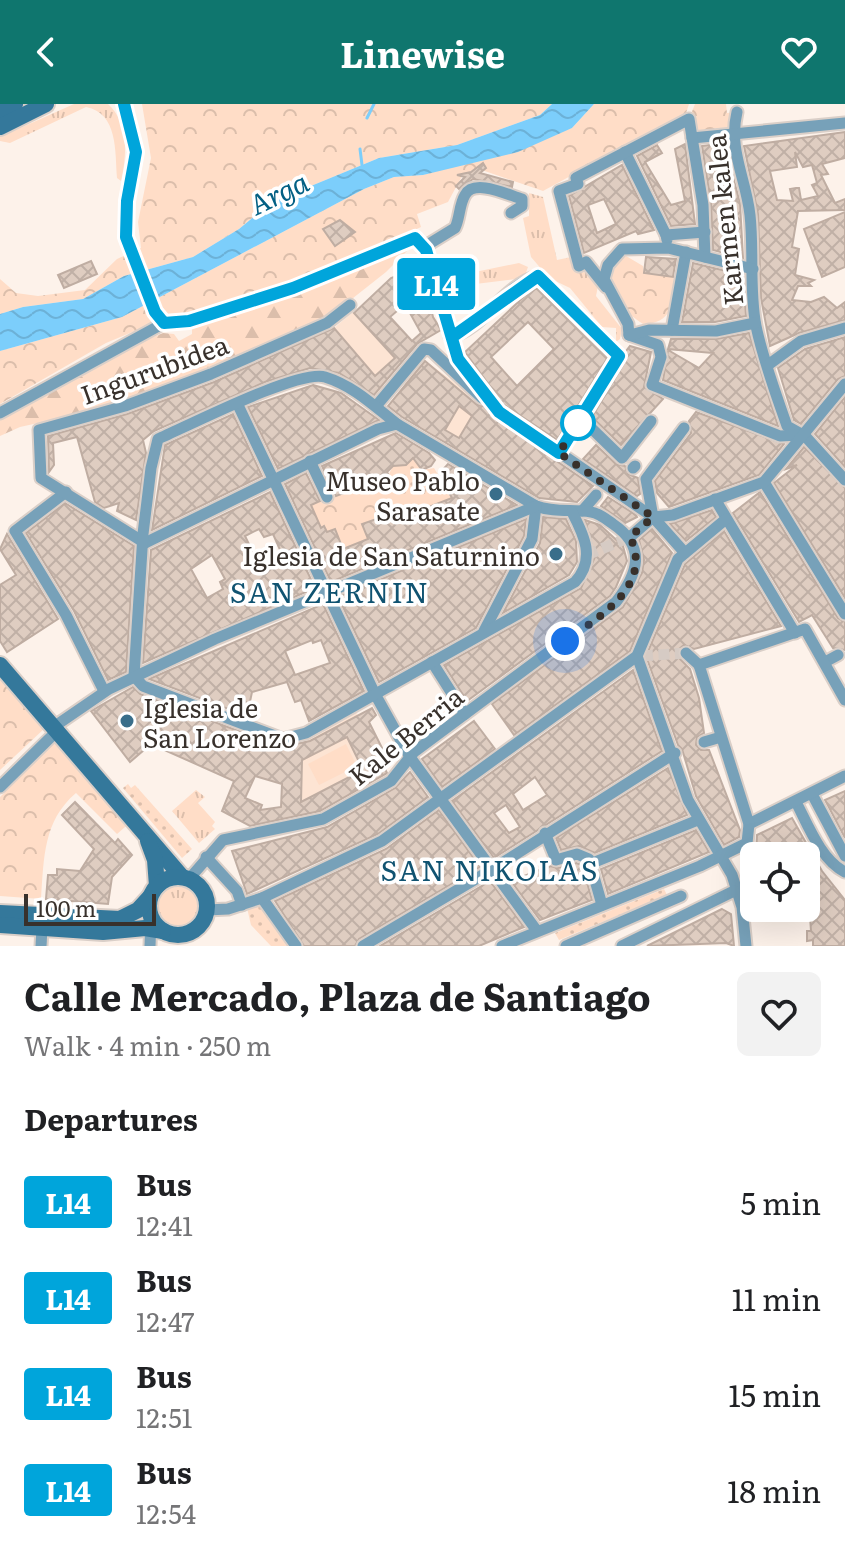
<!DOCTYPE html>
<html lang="en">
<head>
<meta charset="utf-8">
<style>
  :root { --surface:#fff; --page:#f2f2f2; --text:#202124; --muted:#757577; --accent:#0f766e }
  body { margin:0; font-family:Literata,serif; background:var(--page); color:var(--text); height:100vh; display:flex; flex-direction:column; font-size:30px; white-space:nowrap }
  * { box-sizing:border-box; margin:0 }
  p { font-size:26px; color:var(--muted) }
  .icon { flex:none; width:44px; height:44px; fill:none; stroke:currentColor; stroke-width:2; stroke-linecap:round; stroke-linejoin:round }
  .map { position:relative; height:842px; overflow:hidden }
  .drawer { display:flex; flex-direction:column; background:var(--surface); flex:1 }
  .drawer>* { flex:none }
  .badge { padding:0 16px; border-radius:6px; font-size:28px; line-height:52px }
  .buttons { position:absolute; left:740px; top:738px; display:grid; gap:16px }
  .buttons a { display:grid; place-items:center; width:80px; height:80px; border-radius:12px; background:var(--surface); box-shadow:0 8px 32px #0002; font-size:40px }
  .scale { position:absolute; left:24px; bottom:20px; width:132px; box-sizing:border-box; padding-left:8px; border:4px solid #38312c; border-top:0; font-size:22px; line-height:28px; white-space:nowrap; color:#38312c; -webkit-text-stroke:6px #fff; paint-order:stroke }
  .you { position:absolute; width:40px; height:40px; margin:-20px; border:6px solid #fff; border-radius:50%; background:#1a73e8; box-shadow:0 0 0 12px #1a73e833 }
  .map>.badge { position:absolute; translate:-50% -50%; box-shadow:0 0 0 4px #fff }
  h2 { padding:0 24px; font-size:30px; line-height:72px }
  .round { display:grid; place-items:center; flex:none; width:84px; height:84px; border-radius:12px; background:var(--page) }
  .headline { display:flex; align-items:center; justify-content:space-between; height:136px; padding:0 24px }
  h1 { font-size:38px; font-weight:700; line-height:60px }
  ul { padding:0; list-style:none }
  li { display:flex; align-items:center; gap:24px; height:96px; padding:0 24px }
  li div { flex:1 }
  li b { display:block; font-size:30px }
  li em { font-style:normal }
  li .badge { min-width:88px; font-weight:700; text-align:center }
  header { display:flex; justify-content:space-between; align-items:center; height:104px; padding:0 24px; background:var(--accent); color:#fff; font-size:36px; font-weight:700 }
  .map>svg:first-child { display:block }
</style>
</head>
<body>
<header><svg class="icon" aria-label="back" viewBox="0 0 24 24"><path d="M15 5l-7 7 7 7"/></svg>Linewise<svg class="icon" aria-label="heart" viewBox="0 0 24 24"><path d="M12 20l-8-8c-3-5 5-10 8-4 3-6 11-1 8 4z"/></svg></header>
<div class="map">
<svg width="845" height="842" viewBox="0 0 845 842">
  <defs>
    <pattern id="grass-tufts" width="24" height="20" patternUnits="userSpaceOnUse" patternTransform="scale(2)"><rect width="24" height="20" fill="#ffddc7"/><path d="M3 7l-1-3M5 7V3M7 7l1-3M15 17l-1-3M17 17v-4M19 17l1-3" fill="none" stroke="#dbbeab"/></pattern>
    <pattern id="forest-firs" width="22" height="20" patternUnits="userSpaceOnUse" patternTransform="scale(2)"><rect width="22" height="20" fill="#ffddc7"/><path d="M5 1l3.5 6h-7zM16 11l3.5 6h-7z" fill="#dbbeab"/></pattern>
    <pattern id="park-crowns" width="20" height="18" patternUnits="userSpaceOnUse" patternTransform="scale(2)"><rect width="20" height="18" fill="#ffddc7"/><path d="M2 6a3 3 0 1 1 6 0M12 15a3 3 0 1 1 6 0" fill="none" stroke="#dbbeab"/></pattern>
    <pattern id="garden-dots" width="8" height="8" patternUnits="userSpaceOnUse" patternTransform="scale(2)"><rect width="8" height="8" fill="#ffddc7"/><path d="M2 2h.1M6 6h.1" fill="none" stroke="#dbbeab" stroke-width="1.8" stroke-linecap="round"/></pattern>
    <pattern id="water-waves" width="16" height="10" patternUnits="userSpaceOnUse" patternTransform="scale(2)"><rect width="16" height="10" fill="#7ccefb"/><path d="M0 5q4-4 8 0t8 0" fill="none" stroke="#6cb1d7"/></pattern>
    <pattern id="building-cross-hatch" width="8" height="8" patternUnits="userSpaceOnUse" patternTransform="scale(2)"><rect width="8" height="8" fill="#dfcdc1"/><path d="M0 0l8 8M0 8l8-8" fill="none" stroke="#c0b0a6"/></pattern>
  </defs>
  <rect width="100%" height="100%" fill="#fdf2ea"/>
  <g fill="#fde4d3">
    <path d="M 353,208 L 395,254 L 383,281 L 387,284 L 378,293 L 335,271 L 319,269 L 307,232 L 334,224 Z"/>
    <path d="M 420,253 L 483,299 L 459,334 L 446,326 L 443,331 L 417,289 L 402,277 Z"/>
    <path d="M 356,608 L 367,628 L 385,650 L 379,653 L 389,673 L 304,717 L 300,704 L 303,635 Z"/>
  </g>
  <g fill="url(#grass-tufts)">
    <path d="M 74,0 L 108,0 C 129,19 127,52 121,77 L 117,74 C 115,47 118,9 86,3 L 10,39 L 0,37 L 0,33 Z"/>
    <path d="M 529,89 L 543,93 L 557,156 L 571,153 L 579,168 L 587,164 L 598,182 L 596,192 L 622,225 L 620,235 L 616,238 L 616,224 L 602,223 L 570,184 L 549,174 L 531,153 L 523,114 L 529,112 Z"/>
    <path d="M 519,159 L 528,163 L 524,174 L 443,184 L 470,169 Z"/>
    <path d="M 196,686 L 205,693 L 198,699 L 215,718 L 212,722 L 215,725 L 199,739 L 172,707 Z"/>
    <circle cx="178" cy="801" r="23"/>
  </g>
  <path fill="url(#forest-firs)" d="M 408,146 L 386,168 L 324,217 L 124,300 L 20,323 L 0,332 L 0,315 L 139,239 L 163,229 L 174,230 L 179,237 L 192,230 L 192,224 L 294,191 Z"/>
  <g fill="url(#park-crowns)">
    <path d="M 142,0 L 552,0 L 540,11 L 457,41 L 379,54 L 272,98 L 239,125 L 193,153 L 124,172 L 83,195 L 23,203 L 0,210 L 0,175 L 16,189 L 38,192 L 85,186 L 117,155 L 141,144 L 138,118 L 151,54 Z"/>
    <path d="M 594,0 L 689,0 L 686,9 L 543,87 L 476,64 L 462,72 L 448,98 L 417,110 L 421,123 L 353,154 L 229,198 L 166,214 L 106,239 L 0,300 L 0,247 L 122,213 L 364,85 L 394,73 L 423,71 L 572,24 Z"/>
    <path d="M 695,0 L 726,0 L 727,9 L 737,8 L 732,28 L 692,34 L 689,15 Z"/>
    <path d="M 621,149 L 643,162 L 644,169 L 679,174 C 674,198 672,220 643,220 C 613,200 601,180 621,149 Z"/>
    <path d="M 413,354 L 422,366 L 434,364 L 452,394 L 408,411 L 405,405 L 363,421 L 368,435 L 343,445 L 335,426 L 327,428 L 324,422 L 320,424 L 311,401 L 382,375 L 388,372 L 393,362 L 406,361 Z"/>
    <path d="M 0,569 L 45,624 L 0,666 Z"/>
    <path d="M 60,633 L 132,717 L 117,730 L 76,689 C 43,717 44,754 41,795 L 0,792 L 0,693 Z"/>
  </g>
  <g fill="url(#garden-dots)">
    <path d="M 413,356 L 422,368 L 419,391 L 404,395 L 393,371 Z"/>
    <path d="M 128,680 L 131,684 L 135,681 L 192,745 L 182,754 L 123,684 Z"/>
    <path d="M 664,785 L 667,791 L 559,836 L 555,829 Z"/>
    <path d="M 257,802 L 266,803 L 294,842 L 271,842 L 251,821 L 247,804 Z"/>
  </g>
  <path fill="#ffddc7" d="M 346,640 L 357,662 L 319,681 L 308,660 Z"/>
  <path fill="url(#water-waves)" d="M 552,0 L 594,0 L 572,24 L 518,48 L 423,71 L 394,73 L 364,85 L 122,213 L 0,247 L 0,210 L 23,203 L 83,195 L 124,172 L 193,153 L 239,125 L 272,98 L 379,54 L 457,41 L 540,11 Z"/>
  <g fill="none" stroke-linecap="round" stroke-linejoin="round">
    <g stroke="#7ccefb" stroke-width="3">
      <path d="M 367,14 L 374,0"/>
      <path d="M 360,45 L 362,61"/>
    </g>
  </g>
  <g fill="url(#building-cross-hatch)" stroke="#bfada2" stroke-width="2" fill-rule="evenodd">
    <path d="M 845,28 L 845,54 L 822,60 L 828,70 L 821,71 L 835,99 L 845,95 L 845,106 L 798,107 L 792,143 L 799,145 L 795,171 L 814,176 L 808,179 L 811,182 L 798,182 L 792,196 L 811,198 L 824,193 L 837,204 L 845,198 L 845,216 L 799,229 L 770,242 L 761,194 L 758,110 L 744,42 ZM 795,48 L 803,63 L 812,61 L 817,79 L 812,81 L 818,92 L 801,96 L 799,84 L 796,84 L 790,85 L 793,97 L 777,96 L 770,67 L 797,63 Z"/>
    <path d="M 724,39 L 740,99 L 743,154 L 713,146 L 711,100 L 702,42 Z"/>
    <path d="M 685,40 L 695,120 L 671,122 L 637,52 L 657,41 L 662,49 L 645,58 L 671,101 L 685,97 L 675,45 Z"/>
    <path d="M 483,59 L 486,64 L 480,69 L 513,78 L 512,83 L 473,75 L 459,85 L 456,82 L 465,73 L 457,71 L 471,68 Z"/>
    <path d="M 622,61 L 654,126 L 638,130 L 636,127 L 584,149 L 569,92 ZM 604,95 L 616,120 L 597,129 L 588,101 Z"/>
    <path d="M 845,108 L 845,163 L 822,173 L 804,125 Z"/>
    <path d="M 340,116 L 355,128 L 335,142 L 323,125 Z"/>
    <path d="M 646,153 L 676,155 L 673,173 L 644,169 Z"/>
    <path d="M 91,157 L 97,170 L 64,184 L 58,171 Z"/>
    <path d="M 693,159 L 743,171 L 746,212 L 715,218 L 682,218 Z"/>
    <path d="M 415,165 L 418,171 L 422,168 L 433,213 L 441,226 L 417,240 L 374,291 L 339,269 L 310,264 L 265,278 L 154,327 L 143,336 L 146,349 L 136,416 L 117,407 L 119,399 L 104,404 L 95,398 L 77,333 L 53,339 L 54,361 L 49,368 L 48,332 L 127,310 L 214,278 L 334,224 L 375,272 L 395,254 L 354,209 L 391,174 ZM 405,200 L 421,229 L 412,237 L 390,213 Z"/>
    <path d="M 538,184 L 608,253 L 557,336 L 503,300 L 465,248 L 530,187 ZM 528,218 L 554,245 L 517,282 L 491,253 Z"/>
    <path d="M 749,229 L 778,322 L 663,276 L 668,246 L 699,264 L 713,249 L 668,245 L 671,235 L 716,235 Z"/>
    <path d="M 845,233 L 845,272 L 838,275 L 801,320 L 794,316 L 778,264 L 805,245 Z"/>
    <path d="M 630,242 L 651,248 L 644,283 L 663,295 L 621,341 L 592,313 L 626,256 L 626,247 Z"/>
    <path d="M 425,257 L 476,300 L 484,302 L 495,315 L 593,382 L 577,398 L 539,394 L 402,313 L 388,302 ZM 459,302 L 472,312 L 459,334 L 445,326 Z"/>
    <path d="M 313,281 L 341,289 L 379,316 L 278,365 L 248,303 Z"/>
    <path d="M 845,293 L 845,363 L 815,330 Z"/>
    <path d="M 696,308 L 784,340 L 759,371 L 669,403 L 657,389 L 655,377 L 691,329 L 689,317 Z"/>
    <path d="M 233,310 L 262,372 L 152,426 L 165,341 Z"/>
    <path d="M 396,329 L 429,349 L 435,356 L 431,362 L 422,366 L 413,354 L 406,361 L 393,362 L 387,368 L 389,372 L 336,392 L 322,362 Z"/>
    <path d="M 596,341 L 616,360 L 625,362 L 628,370 L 638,374 L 640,390 L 637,392 L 583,355 Z"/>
    <path d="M 804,343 L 845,384 L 845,494 L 774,379 L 797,361 L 786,365 Z"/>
    <path d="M 448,360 L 517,401 L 331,478 L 285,380 L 306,369 L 320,397 L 311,401 L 321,424 L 324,422 L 327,428 L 335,425 L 343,445 L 368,435 L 362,420 L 405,405 L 408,411 L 452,394 L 439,370 Z"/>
    <path d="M 270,388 L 315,484 L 143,559 L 151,446 ZM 259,425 L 264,433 L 273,430 L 281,448 L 258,459 L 245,432 ZM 212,451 L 225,475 L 220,478 L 223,485 L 207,494 L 191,465 Z"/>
    <path d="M 760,388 L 838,514 L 845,518 L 845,546 L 833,544 L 812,511 L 799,518 L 733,409 Z"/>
    <path d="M 608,393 L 636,411 L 637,413 L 625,419 L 601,402 Z"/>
    <path d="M 65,399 L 134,442 L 126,568 L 108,576 L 74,507 L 26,429 Z"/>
    <path d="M 712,406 L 716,413 L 686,437 L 670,420 Z"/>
    <path d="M 543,413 L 566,415 L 576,437 L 577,458 L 569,471 L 503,509 L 540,439 Z"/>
    <path d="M 526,415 L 524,432 L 476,524 L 379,578 L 338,493 Z"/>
    <path d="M 585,416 L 600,421 L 623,442 L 627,457 L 616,483 L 610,492 L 467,597 L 444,561 L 581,484 L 595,453 Z"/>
    <path d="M 652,425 L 672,449 L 630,547 L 514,631 L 492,600 L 623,503 L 642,469 L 644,456 L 639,436 Z"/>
    <path d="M 724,427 L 781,522 L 694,545 L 684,541 L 678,546 L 680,555 L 690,565 L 699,594 L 704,629 L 697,633 L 696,641 L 701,646 L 709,646 L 740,726 L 739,733 L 724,741 L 696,692 L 682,645 L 678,641 L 646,552 L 685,460 Z"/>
    <path d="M 7,430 L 58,515 L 7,548 L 0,537 L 0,481 L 16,471 L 0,445 Z"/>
    <path d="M 323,500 L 364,587 L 309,617 L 301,596 L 295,598 L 287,578 L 252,588 L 247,612 L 149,575 ZM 312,536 L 313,539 L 321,536 L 330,559 L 295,571 L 285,547 Z"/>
    <path d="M 633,566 L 662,647 L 494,754 L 452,697 ZM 535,673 L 547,691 L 523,706 L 513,690 ZM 506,701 L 520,723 L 509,729 L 494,709 Z"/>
    <path d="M 133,583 L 140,590 L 281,643 L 310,637 L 372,604 L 376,611 L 369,618 L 385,650 L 379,652 L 387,669 L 320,707 L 250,722 L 222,707 L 234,677 L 151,640 L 130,658 L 91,607 ZM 347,633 L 363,666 L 301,698 L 302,656 ZM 255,672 L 282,680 L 281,703 L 260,706 L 262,701 L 245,694 Z"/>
    <path d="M 474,617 L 495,645 L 442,683 L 422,655 Z"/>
    <path d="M 668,664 L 687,711 L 595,749 L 579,742 L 561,746 L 556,734 Z"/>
    <path d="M 410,668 L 428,693 L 378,730 L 247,790 L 232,747 L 327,723 L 395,684 Z"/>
    <path d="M 845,687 L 845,734 L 825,696 Z"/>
    <path d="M 75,698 L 115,739 L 118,735 L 132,751 L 112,773 L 108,800 L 46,795 L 48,771 L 57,771 L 57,765 L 80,767 L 94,745 L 62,711 Z"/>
    <path d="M 439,706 L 480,763 L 359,835 L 355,842 L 304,842 L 275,797 L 386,745 Z"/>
    <path d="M 792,714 L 822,767 L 845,796 L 845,842 L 813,842 L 813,836 L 807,837 L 807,827 L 811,827 L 810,813 L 805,813 L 804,804 L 806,752 L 756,752 L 757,731 Z"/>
    <path d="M 696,726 L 709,748 L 608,790 L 601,765 Z"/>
    <path d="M 576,759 L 582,761 L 592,796 L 540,816 L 511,777 L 550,762 L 558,764 Z"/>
    <path d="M 490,777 L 524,823 L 479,842 L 380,842 Z"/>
    <path d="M 722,805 L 731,810 L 734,842 L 726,839 L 647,842 Z"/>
  </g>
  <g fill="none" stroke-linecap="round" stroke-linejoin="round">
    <g stroke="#d6cbc4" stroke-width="11" stroke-dasharray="11 5.5" stroke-linecap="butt">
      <path d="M 587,451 L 630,433"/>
      <path d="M 642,552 L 686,549"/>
    </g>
    <g stroke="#dacfc8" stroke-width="15">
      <g id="street">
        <path d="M 124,0 L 136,48 L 127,97 L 126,133 L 155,208 L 164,219 L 189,217 L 293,184 L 415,134 L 426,146 L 458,255 L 499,308"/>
        <path d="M 737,8 C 728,46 746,74 750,111 C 754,147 749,186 756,222 C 763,256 776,290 787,322 L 805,332 L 845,376"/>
        <path d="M 692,34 L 845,19"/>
        <path d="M 625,48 L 666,131"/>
        <path d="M 667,136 L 666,131 L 705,128"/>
        <path d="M 424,143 L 455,124 C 460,114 459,101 465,91 C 474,74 508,91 522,95 L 522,102 L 511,109"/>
        <path d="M 606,183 L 586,158 L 579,162 L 559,87 L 578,80 L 576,74 L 689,15 L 703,101 L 705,153"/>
        <path d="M 672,226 L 686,148"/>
        <path d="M 629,231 L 658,241 L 661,253 L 652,281 L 780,332 L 800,331"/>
        <path d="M 629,231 L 628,220 L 604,175 L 608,161 L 622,145 L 668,144 L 753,165"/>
        <path d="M 630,231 L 649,226 L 716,227 L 755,219"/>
        <path d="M 450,233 C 484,225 503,181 538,172 L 619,252 L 559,349"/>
        <path d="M 768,261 L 801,237 L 845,224"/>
        <path d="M 238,301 L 375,590 L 410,653 L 537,827"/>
        <path d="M 377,301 L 424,245 L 431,246 L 482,294"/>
        <path d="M 496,305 L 653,413 L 685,449"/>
        <path d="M 0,309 L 164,219"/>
        <path d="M 579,328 L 585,318 L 622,354 L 651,317"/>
        <path d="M 310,357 L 327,393"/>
        <path d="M 633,364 L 635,362"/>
        <path d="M 764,378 L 845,510"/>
        <path d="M 66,388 L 15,427 L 66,511 L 104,587"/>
        <path d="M 715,395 L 795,529"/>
        <path d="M 582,407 L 596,391"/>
        <path d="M 653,413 L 646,375 L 684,324"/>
        <path d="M 630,433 L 653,413 L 673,411 L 764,378 L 845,280"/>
        <path d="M 145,439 L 378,325 L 397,320 L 536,402 C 555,409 572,405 591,408 C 599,409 606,415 613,420 C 647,443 638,470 616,498 L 414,648 L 391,677 L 323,715 L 223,736 L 189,775"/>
        <path d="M 145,439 L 41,374 L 39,326 L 125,302 L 211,270 L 327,219 L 350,201"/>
        <path d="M 484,527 L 532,435 L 536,402"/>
        <path d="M 686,549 L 699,561"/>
        <path d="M 637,552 L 688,696 L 732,771 L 742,803 L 746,842"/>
        <path d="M 432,558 L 465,610"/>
        <path d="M 825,558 L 838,551"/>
        <path d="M 134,572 L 143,582 L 283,635 L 306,629 L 575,478 C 596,455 584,431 572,408"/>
        <path d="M 134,572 L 143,430 L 151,364 L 158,335 C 188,322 299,265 325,273 C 354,282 374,302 397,320"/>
        <path d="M 55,622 L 109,585 L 215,535 L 536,402"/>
        <path d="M 704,638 L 721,633"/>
        <path d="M 0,683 L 58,626"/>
        <path d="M 812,690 L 845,752"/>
        <path d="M 796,698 C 808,721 821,756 845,768"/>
        <path d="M 749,720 L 845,672"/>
        <path d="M 545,729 L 556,756 L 577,750 L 589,755 L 602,801"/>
        <path d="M 206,753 L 237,787 L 242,801"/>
        <path d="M 590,760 L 698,716"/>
        <path d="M 262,794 L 296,842"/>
        <path d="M 207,806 L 228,805 L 262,794 L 382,737 L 637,552 L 678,455 L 726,415"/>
        <path d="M 41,842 L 42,824"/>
        <path d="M 150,842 L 151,814"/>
        <path d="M 363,842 L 491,766 L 675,649"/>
        <path d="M 502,842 L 700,762 L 747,739 L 749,720 L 699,561 L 805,525 L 845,596"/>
        <path d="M 566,842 L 681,792"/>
        <path d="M 622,842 L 734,787"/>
      </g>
    </g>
    <g stroke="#dacfc8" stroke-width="20">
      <g id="secondary">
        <path d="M 0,8 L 15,0"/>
        <path d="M 0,23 L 46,0"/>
        <path d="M 0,561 L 182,773"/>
        <path d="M 148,737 L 155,756 L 157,782"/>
        <circle cx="178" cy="802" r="29"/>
        <path d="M 0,809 L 120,815 L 138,806 L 149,794"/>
        <path d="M 0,821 L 103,828 L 145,824 L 163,827"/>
      </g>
    </g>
    <use href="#street" stroke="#77a1b9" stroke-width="11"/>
    <use href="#secondary" stroke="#34789b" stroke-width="16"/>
  </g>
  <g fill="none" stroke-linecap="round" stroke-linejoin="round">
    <g stroke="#fff" stroke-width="18">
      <path id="line" d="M 124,0 L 136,48 L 127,97 L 126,133 L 155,208 L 164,219 L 189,217 L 293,184 L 415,134 L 426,146 L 458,255 L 499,308 L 559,349 L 619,252 L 538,172 L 455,231"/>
    </g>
    <use href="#line" stroke="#00a5db" stroke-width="12"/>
    <path stroke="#38312c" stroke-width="8" stroke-dasharray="0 14.4" d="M 565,537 C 598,514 654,482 630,433 L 653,413 L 559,349 L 581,314 L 578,319"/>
  </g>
  <circle fill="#fff" stroke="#00a5db" stroke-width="4" cx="578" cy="319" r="16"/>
  <g fill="#396e8a" stroke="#fff" stroke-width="3">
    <circle cx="496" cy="390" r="8"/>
    <circle cx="556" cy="450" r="8"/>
    <circle cx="127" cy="617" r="8"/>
  </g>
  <g text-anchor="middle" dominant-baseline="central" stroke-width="7" stroke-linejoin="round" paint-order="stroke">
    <g font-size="26" fill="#38312c" stroke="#fff">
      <text transform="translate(723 116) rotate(-96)">Karmen kalea</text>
      <text transform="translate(154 264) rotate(-20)">Ingurubidea</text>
      <text transform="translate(405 631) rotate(-39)">Kale Berria</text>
    </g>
    <g font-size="26" fill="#38312c" stroke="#fff" text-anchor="end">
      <text x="480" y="375">Museo Pablo<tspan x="480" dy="30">Sarasate</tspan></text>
      <text x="540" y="450">Iglesia de San Saturnino</text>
      <text x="143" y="602" text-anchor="start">Iglesia de<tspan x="143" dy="30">San Lorenzo</tspan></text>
    </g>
    <g font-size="28" font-style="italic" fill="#036084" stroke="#fff">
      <text transform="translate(278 88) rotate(-26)">Arga</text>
    </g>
    <g font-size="28" letter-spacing="2" fill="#105371" stroke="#fff">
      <text x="330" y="487">SAN ZERNIN</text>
      <text x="490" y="765">SAN NIKOLAS</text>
    </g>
  </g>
</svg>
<div class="buttons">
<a><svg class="icon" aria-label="locate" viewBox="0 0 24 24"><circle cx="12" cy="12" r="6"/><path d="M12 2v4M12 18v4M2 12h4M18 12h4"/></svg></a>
</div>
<div class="scale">100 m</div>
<div class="you" style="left:565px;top:537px"></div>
<b class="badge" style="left:436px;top:180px;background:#00a5db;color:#fff">L14</b>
</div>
<section class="drawer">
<div class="headline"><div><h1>Calle Mercado, Plaza de Santiago</h1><p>Walk · 4 min · 250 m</p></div><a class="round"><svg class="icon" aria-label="heart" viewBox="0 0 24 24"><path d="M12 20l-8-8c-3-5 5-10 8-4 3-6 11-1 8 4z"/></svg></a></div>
<h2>Departures</h2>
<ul>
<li><span class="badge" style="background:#00a5db;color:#fff">L14</span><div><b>Bus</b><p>12:41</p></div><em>5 min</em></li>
<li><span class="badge" style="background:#00a5db;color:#fff">L14</span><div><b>Bus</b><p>12:47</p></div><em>11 min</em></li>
<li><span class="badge" style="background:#00a5db;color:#fff">L14</span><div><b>Bus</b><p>12:51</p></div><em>15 min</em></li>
<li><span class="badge" style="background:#00a5db;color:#fff">L14</span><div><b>Bus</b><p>12:54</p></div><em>18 min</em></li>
</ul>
</section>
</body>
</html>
